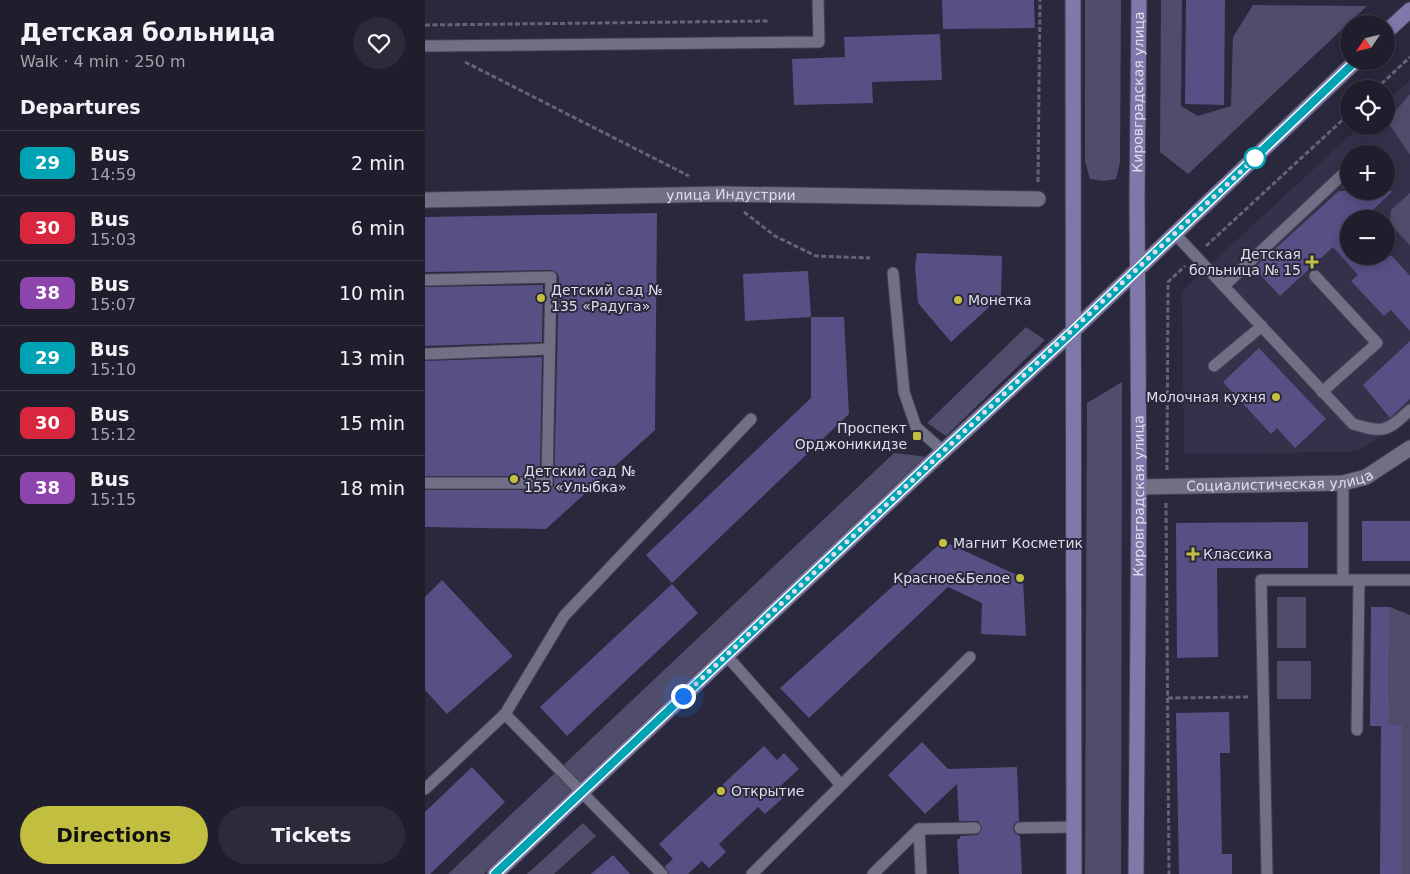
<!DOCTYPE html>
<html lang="en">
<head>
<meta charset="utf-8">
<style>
  :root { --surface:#201e2d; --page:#2d2b39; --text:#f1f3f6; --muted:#a2a2aa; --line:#3d3c49; --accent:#c1be40 }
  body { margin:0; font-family:"DejaVu Sans",sans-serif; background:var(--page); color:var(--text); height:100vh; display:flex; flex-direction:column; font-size:19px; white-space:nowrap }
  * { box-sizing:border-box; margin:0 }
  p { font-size:16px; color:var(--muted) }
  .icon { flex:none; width:28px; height:28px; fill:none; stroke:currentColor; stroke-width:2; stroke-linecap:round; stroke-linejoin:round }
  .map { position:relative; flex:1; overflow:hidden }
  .sheet { display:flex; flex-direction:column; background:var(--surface); width:425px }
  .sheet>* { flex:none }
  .badge { padding:0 10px; border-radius:8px; font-size:18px; line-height:32px }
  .needle { width:32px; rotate:235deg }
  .buttons { position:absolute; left:915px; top:15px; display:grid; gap:10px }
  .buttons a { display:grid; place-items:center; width:55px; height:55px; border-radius:50%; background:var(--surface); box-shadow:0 2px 12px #0003,0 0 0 1px var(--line); font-size:25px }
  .you { position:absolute; width:25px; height:25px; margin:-12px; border:4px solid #fff; border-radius:50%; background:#1a73e8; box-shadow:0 0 0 8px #1a73e833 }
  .map>.badge { position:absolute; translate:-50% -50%; box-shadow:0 0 0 2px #fff }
  h2 { padding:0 20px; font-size:19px; line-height:45px }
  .round { display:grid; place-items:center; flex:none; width:52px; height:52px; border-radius:26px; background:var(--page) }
  .overview { display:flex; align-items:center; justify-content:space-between; height:85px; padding:0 20px }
  h1 { font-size:24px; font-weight:700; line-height:38px }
  .cta { display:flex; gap:10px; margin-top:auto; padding:10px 20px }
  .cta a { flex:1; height:58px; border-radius:30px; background:var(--accent); color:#111; font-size:20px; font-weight:700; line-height:58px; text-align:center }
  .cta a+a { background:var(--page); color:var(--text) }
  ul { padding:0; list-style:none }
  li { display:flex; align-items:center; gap:15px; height:65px; padding:0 20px; border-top:1px solid var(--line) }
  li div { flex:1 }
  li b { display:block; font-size:19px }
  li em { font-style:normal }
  li .badge { min-width:55px; font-weight:700; text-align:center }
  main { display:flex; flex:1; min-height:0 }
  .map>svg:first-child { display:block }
</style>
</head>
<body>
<main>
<section class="sheet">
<div class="overview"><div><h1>Детская больница</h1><p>Walk · 4 min · 250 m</p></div><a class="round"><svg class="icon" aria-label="heart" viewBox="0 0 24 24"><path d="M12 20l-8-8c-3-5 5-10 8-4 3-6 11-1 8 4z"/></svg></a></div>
<h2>Departures</h2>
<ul>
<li><span class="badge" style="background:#00a3b4;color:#fff">29</span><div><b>Bus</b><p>14:59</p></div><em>2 min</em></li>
<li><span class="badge" style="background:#d7263d;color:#fff">30</span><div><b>Bus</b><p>15:03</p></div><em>6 min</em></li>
<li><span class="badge" style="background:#8e44ad;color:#fff">38</span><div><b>Bus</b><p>15:07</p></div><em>10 min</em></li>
<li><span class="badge" style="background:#00a3b4;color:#fff">29</span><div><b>Bus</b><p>15:10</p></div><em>13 min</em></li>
<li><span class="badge" style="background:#d7263d;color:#fff">30</span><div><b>Bus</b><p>15:12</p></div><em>15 min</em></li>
<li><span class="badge" style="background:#8e44ad;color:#fff">38</span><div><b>Bus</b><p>15:15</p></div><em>18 min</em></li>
</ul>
<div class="cta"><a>Directions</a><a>Tickets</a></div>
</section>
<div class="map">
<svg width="985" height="874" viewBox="0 0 985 874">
  <rect width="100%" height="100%" fill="#2a283c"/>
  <path fill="#34324b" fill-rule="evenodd" d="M 985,80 L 985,419 L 936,449 L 922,452 L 759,454 L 757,291 L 935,126 L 961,126 L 961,102 ZM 924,154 L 961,154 L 961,191 L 924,191 ZM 924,219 L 961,219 L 961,256 L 924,256 Z"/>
  <g fill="#504d6c">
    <path d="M 660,0 L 696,0 L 695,162 L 691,179 L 678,181 L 665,179 L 660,161 Z"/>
    <path d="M 736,0 L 757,0 L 756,106 L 773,116 L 806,106 L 808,37 L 828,5 L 942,6 L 763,174 L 735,152 Z"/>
    <path d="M 985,94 L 985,155 L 962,121 Z"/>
    <path d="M 985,193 L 985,245 L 965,224 L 966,210 Z"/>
    <path d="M 601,327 L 620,340 L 521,436 L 502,423 Z"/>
    <path d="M 697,382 L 696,874 L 660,874 L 662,403 Z"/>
    <path d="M 469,453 L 503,457 L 59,874 L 23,874 Z"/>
    <rect x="852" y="597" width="29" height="51"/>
    <path d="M 965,607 L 985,615 L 985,874 L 976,874 L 964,725 Z"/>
    <rect x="852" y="661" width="34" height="38"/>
    <path d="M 158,823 L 171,836 L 129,874 L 102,874 Z"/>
  </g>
  <g fill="#575085">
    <path d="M 517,0 L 609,0 L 610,28 L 518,29 Z"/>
    <path d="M 761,0 L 800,0 L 799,105 L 760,104 Z"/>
    <path d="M 515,34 L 517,80 L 447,82 L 448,103 L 369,105 L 367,59 L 420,57 L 419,37 Z"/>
    <path d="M 914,191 L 968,191 L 938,219 L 924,219 L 924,256 L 967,256 L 985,276 L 985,331 L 966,310 L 959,316 L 926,281 L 933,275 L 908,247 L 855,296 L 829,268 Z"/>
    <path d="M 232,213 L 230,430 L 121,529 L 0,527 L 0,490 L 122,490 L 129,486 L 134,277 L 132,273 L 126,270 L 0,272 L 0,217 Z"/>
    <path d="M 492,253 L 577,256 L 576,296 L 526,342 L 493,303 L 490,266 Z"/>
    <path d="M 383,271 L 386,317 L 320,321 L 318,274 Z"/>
    <path d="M 118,285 L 117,342 L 0,346 L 0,287 Z"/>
    <path d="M 386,317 L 419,317 L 424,414 L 247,583 L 221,555 L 386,398 Z"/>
    <path d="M 985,341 L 985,399 L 965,418 L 938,385 Z"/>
    <path d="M 834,348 L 901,419 L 870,448 L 852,428 L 846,434 L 798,382 Z"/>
    <path d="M 117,357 L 115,476 L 0,476 L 0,361 Z"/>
    <rect x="937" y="521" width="48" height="40"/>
    <path d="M 883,522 L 883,568 L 792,568 L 793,657 L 752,658 L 751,523 Z"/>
    <path d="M 518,541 L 594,576 L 598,580 L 601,636 L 556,634 L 557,603 L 523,587 L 384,718 L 355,688 Z"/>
    <path d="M 17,580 L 88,656 L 22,714 L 0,690 L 0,597 Z"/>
    <path d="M 247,584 L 273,613 L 142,736 L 115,707 Z"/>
    <path d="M 946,607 L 965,607 L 964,725 L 977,725 L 976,874 L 955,874 L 956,726 L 945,726 Z"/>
    <path d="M 804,712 L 805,753 L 795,753 L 797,854 L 807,854 L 807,874 L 754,874 L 751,713 Z"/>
    <path d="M 497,742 L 523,769 L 592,767 L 594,821 L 589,824 L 588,829 L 591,834 L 595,836 L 597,874 L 534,874 L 532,839 L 535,839 L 535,836 L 553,835 L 557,827 L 553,821 L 534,821 L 532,784 L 500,814 L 463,775 Z"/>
    <path d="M 339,746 L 352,760 L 359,753 L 374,769 L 351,790 L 358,798 L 340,814 L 333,807 L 294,844 L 301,852 L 284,868 L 277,861 L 263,874 L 244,874 L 240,866 L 248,859 L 234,844 Z"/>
    <path d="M 47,767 L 80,802 L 5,874 L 0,874 L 0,812 Z"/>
    <path d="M 188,855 L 205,874 L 166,874 Z"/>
  </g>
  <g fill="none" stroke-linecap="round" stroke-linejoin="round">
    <g stroke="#444252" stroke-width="13">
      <g id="lane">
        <path d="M 0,46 L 394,42 L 393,0"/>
        <path d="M 750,234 L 928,424 C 958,433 962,432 985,410"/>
        <path d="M 468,273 L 479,392 L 491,427 L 518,451"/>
        <path d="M 890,276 L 952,343 L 897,392"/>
        <path d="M 0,280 L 126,277 L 122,483 L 0,483"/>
        <path d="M 799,286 L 918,174"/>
        <path d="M 0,354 L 124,349"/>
        <path d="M 789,366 L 837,326"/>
        <path d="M 918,483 L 918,580 L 985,580"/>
        <path d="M 301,655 L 416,785"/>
        <path d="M 80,714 L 237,874"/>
        <path d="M 932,730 L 934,580"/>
        <path d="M 0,789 L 80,714 L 139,616 L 326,419"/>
        <path d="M 595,828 L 649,827"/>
        <path d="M 494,829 L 496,874"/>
        <path d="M 327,874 L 545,657"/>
        <path d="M 448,874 L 494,829 L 550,828"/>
        <path d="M 842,874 L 836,580 L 918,580"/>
      </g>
    </g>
    <g stroke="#444252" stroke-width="17">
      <g id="street">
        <path id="s1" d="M 0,200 L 299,194 L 613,199"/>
        <path id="s2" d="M 714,487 L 918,483 L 941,477 L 985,448"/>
      </g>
    </g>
    <g stroke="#444252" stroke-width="17">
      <g id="secondary">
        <path d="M 648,0 L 649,874"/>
        <path d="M 961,32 L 985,10"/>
        <path d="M 70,874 L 512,457 L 648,331 L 931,61"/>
        <path id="s3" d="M 711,874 L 714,487 L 712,198 L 714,0"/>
      </g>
    </g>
    <g stroke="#656375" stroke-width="3" stroke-dasharray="5 2.5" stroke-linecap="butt">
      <path d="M 0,25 L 345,21"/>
      <path d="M 40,62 L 264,176"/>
      <path d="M 951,89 L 985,57"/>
      <path d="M 613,182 L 615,0"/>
      <path d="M 319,212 L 350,236 L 391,256 L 445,258"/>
      <path d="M 781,246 L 924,114"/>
      <path d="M 742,470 L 743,282 L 760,266"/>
      <path d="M 741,503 L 744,874"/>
      <path d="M 743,698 L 823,697"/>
    </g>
    <use href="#lane" stroke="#706f85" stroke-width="11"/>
    <use href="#street" stroke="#706f85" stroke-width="15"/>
    <use href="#secondary" stroke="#7e79a9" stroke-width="15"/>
  </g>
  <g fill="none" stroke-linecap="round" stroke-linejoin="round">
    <g stroke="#fff" stroke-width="11">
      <path id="line" d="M 70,874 L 512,457 L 648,331 L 931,61"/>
    </g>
    <use href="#line" stroke="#00a3b4" stroke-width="8"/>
    <path stroke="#dedeeb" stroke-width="5" stroke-dasharray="0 9" d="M 258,696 L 830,158"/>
  </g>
  <circle fill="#fff" stroke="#00a3b4" stroke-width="2.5" cx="830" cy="158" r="10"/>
  <g fill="#c1be40" stroke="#2a283c" stroke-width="2">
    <path d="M884.5 254.5h5v5h5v5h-5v5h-5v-5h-5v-5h5z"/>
    <circle cx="116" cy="298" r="5"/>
    <circle cx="533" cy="300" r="5"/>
    <circle cx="851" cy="397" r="5"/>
    <rect x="487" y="431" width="10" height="10" rx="2.5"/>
    <circle cx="89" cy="479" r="5"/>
    <circle cx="518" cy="543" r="5"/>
    <path d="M765.5 546.5h5v5h5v5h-5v5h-5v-5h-5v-5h5z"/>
    <circle cx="595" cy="578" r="5"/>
    <circle cx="296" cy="791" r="5"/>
  </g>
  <g text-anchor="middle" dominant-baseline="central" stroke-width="4" stroke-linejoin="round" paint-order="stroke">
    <g font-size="14" fill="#dedeeb" stroke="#2a283c">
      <text stroke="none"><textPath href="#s3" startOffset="782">Кировградская улица</textPath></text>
      <text stroke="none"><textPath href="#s1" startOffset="306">улица Индустрии</textPath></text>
      <text stroke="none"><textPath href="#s2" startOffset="141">Социалистическая улица</textPath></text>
      <text stroke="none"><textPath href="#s3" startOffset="378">Кировградская улица</textPath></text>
    </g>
    <g font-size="14" fill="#dedeeb" stroke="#2a283c" text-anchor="start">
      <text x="876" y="254" text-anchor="end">Детская<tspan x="876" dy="16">больница № 15</tspan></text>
      <text x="126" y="290">Детский сад №<tspan x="126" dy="16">135 «Радуга»</tspan></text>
      <text x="543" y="300">Монетка</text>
      <text x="841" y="397" text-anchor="end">Молочная кухня</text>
      <text x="482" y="428" text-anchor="end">Проспект<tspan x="482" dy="16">Орджоникидзе</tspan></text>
      <text x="99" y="471">Детский сад №<tspan x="99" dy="16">155 «Улыбка»</tspan></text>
      <text x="528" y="543">Магнит Косметик</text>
      <text x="778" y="554">Классика</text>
      <text x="585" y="578" text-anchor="end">Красное&amp;Белое</text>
      <text x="306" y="791">Открытие</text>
    </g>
  </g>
</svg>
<div class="buttons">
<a><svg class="needle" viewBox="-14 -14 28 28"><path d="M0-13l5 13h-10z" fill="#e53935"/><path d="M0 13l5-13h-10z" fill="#a2a2aa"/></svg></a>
<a><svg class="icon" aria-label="locate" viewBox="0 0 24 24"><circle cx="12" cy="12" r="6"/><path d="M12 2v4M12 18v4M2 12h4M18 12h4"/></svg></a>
<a>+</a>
<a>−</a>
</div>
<div class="you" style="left:258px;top:696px"></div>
</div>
</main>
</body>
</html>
